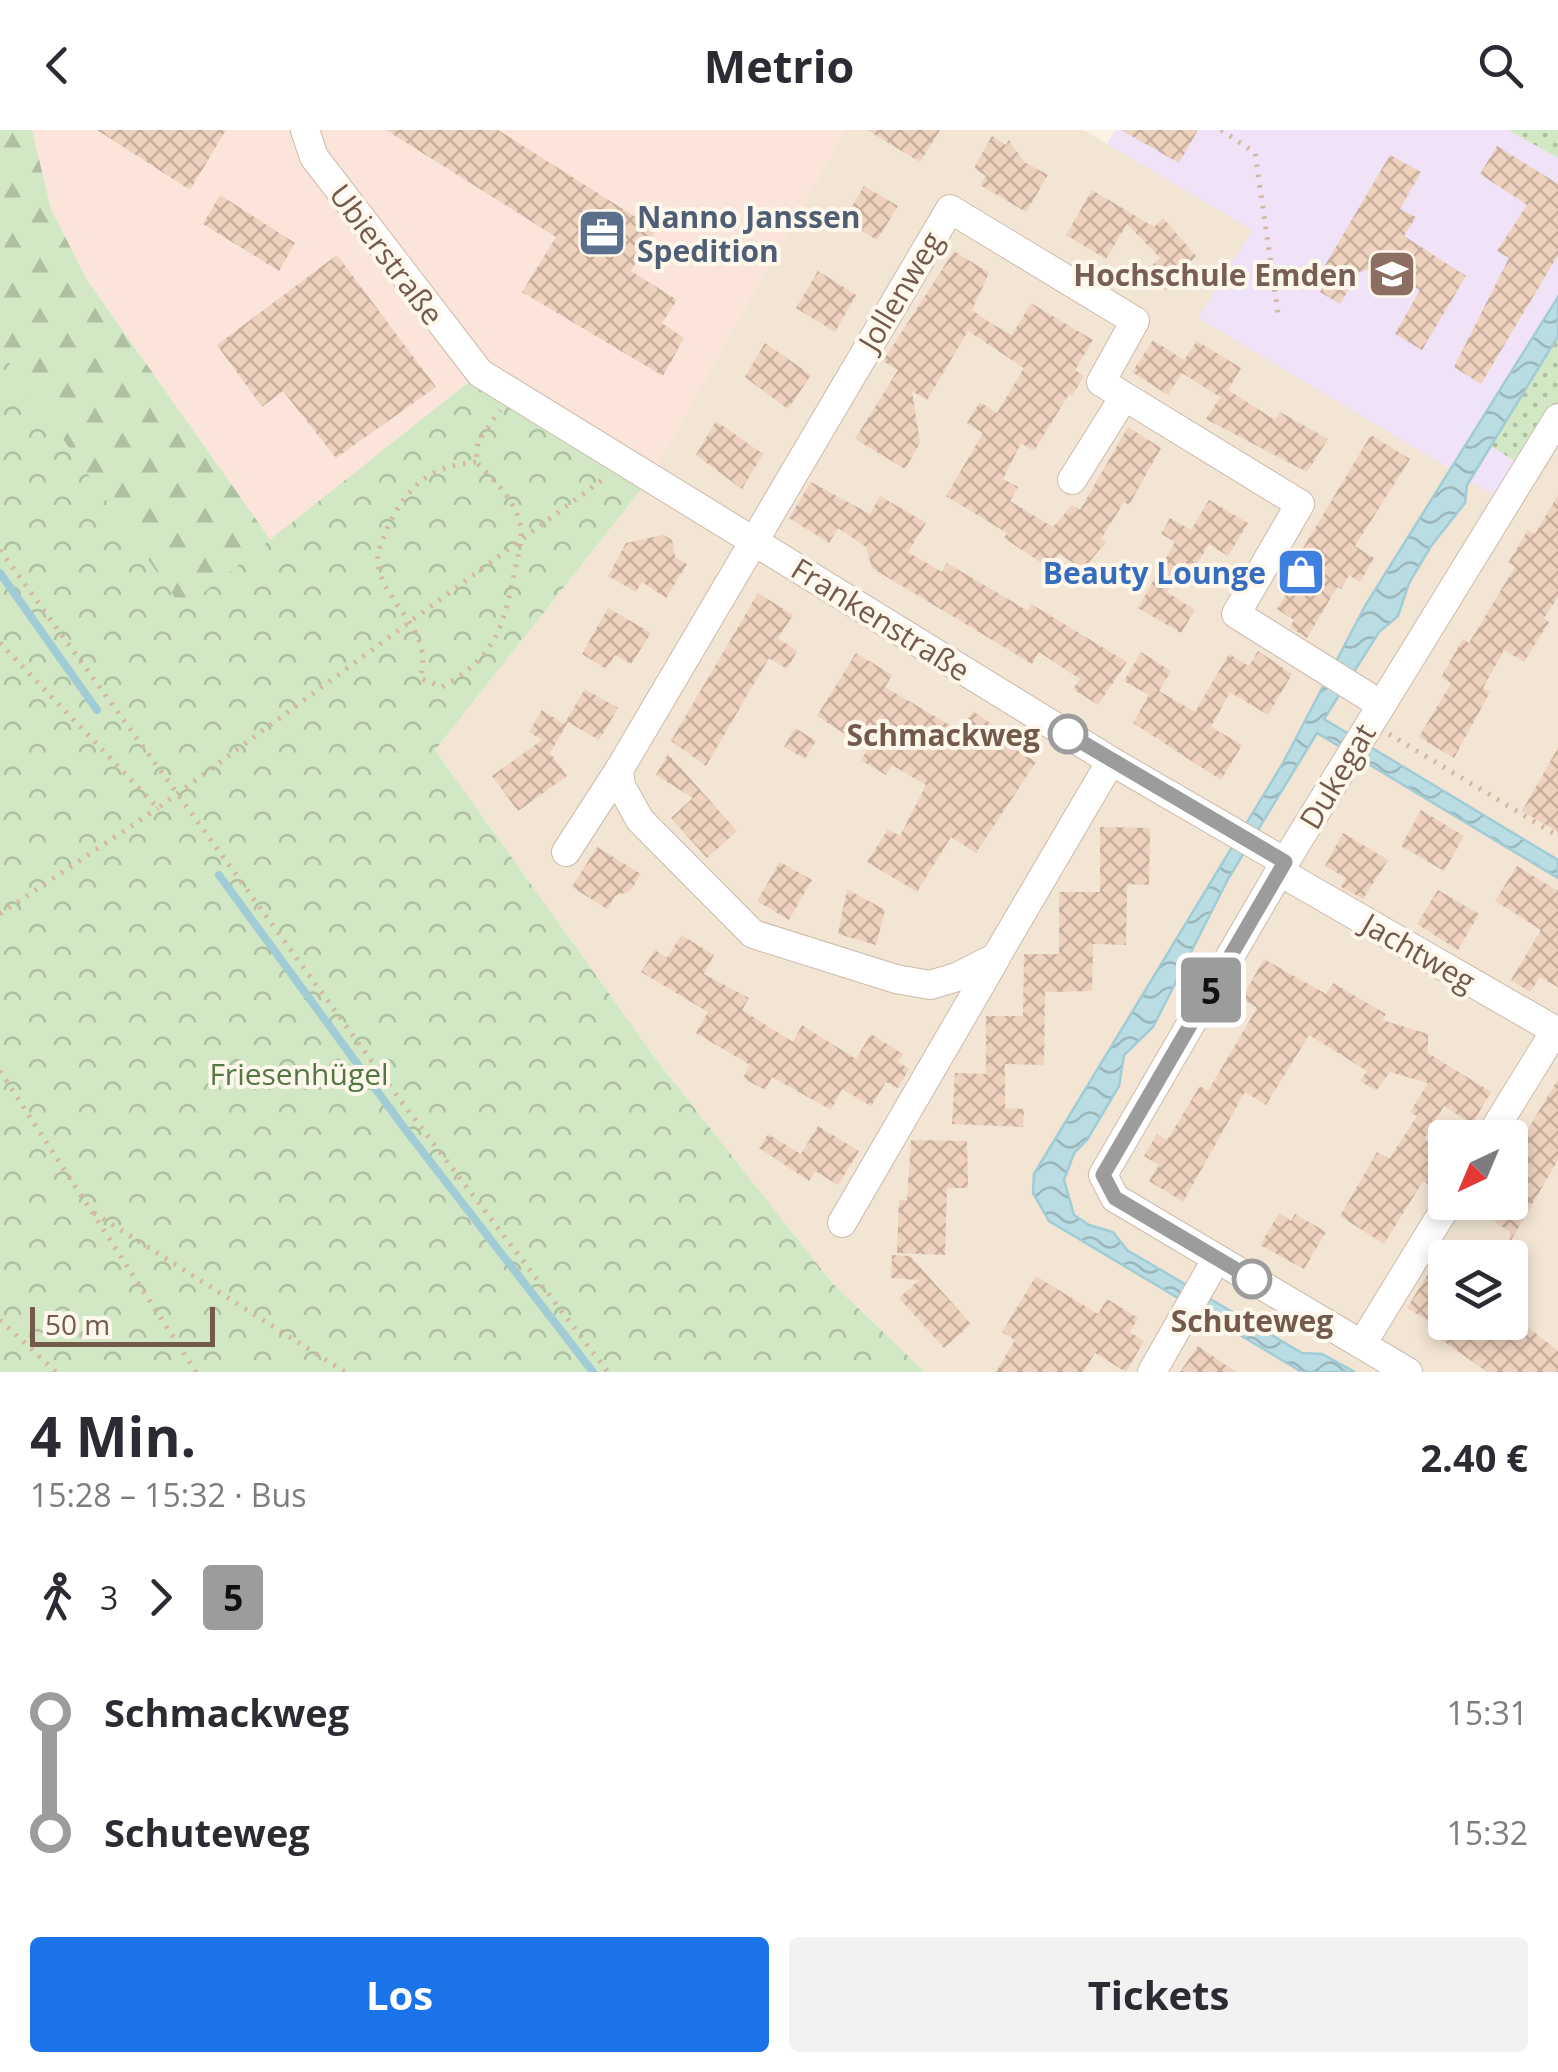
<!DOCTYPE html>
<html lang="de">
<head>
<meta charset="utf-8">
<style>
  :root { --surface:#fff; --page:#f2f2f3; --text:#2b2b33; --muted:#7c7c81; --accent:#1a73e8 }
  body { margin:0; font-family:"Open Sans",sans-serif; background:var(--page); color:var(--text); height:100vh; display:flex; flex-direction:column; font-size:38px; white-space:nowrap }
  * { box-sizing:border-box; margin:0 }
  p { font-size:32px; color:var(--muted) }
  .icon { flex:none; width:55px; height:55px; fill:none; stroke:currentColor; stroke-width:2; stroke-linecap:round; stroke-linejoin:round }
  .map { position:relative; height:1242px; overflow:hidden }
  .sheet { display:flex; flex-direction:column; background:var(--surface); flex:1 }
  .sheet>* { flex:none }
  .badge { padding:0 20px; border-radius:8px; font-size:35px; line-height:65px }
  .needle { width:65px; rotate:224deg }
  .buttons { position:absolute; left:1428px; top:990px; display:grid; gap:20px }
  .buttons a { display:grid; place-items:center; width:100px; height:100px; border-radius:10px; background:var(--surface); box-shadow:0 5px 15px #0003; font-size:50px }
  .scale { position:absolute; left:30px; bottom:25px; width:185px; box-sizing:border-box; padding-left:10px; border:5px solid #735a4b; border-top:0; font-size:28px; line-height:35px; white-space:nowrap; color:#735a4b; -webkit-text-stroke:8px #fef7eb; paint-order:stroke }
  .map>.badge { position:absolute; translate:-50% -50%; box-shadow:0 0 0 5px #fff }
  .legs { display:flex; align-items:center; gap:15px; height:110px; padding:0 30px; font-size:32px }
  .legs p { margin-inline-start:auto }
  .overview { display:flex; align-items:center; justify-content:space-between; height:170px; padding:0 30px }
  h1 { font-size:55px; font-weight:700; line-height:75px }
  .cta { display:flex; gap:20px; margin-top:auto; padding:20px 30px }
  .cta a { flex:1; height:115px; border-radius:10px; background:var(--accent); color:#fff; font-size:40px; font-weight:700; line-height:115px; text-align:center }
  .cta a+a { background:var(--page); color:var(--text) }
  ul { padding:0 30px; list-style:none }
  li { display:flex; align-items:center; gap:35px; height:120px; font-size:38px }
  li i { display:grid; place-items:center; width:15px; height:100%; margin:0 12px; background:currentColor }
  li i::after { content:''; width:25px; height:25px; margin:-12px; border:8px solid; border-radius:50%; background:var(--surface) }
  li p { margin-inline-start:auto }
  li:first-child i { background:linear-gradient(#0000 50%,currentColor 0) }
  li:last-child i { background:linear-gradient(currentColor 50%,#0000 0) }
  header { display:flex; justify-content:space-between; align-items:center; height:130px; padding:0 30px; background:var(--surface); font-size:45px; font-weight:700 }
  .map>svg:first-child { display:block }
</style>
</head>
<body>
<header><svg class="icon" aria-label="back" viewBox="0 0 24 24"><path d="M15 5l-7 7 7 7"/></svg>Metrio<svg class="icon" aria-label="search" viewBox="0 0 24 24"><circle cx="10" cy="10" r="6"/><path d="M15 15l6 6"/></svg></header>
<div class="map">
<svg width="1558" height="1242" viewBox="0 0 1558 1242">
  <defs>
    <pattern id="grass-dots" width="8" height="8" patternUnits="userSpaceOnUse" patternTransform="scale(2.5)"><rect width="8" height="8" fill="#d2e8c4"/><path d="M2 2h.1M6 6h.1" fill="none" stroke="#afbfa1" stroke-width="1.8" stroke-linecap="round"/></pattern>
    <pattern id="forest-firs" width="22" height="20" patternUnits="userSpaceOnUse" patternTransform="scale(2.5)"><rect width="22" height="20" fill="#d2e8c4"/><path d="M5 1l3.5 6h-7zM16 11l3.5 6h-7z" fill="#afbfa1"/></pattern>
    <pattern id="park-crowns" width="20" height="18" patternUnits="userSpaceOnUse" patternTransform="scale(2.5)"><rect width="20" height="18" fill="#d2e8c4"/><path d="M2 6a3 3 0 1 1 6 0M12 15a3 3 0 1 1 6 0" fill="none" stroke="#afbfa1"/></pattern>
    <pattern id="water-waves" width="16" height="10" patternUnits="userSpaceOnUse" patternTransform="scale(2.5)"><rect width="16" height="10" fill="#badde4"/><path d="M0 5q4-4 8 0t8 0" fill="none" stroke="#9cb6bb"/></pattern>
    <pattern id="building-cross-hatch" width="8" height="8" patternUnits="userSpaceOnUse" patternTransform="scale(2.5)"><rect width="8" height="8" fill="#efd2be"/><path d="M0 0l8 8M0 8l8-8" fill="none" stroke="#c6ad9c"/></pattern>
  </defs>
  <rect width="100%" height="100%" fill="#fbf3e5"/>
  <path fill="#f2e5d4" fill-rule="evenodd" d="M 845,0 L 1084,0 L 1253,100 L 1199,187 L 1558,288 L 1558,1242 L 925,1242 L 833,1154 L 658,932 L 435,620 L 650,348 ZM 1445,1008 L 1510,1008 L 1510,1072 L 1445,1072 ZM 1445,1128 L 1510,1128 L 1510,1192 L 1445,1192 Z"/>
  <path fill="#fbe4d9" d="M 32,0 L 845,0 L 650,348 L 479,243 L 272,412 L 87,150 L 51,79 Z"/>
  <path fill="#f0e2f7" d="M 1115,0 L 1508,0 L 1558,28 L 1558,288 L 1505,372 L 1198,188 L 1252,100 L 1107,14 Z"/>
  <g fill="url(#grass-dots)">
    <path d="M 1508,0 L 1558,0 L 1558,28 Z"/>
    <path d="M 1558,206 L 1558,288 L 1527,339 L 1491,316 Z"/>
  </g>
  <path fill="url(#forest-firs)" d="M 0,0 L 32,0 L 51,79 L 87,150 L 272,412 L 183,480 L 0,220 Z"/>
  <path fill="url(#park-crowns)" d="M 0,220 L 183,479 L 480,243 L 650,348 L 435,620 L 658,932 L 833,1154 L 925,1242 L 0,1242 Z"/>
  <path fill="url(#water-waves)" stroke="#a1ccd5" stroke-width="2.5" d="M 1558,167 L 1558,206 L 1467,355 L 1465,373 L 1431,416 L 1409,453 L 1398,486 L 1379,502 L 1324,589 L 1558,730 L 1558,748 L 1317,603 L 1228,749 L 1153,897 L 1124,925 L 1119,956 L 1087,1010 L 1074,1023 L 1064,1050 L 1074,1085 L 1089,1095 L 1113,1102 L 1127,1120 L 1302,1223 L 1322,1224 L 1355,1242 L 1302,1242 L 1049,1091 L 1033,1063 L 1034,1044 L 1283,633 L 1365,476 Z"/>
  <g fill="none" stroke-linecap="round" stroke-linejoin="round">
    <g stroke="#a1ccd5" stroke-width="8">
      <path d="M 0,443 L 97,580"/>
      <path d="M 219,745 L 402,995 L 593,1242"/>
    </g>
  </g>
  <g fill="url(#building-cross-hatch)">
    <path d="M 97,0 L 226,0 L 190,60 Z"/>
    <path d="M 386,0 L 498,0 L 656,100 L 631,141 L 677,170 L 662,193 L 684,208 L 663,246 L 522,162 L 556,107 Z"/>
    <path d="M 867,0 L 940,0 L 920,32 Z"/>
    <path d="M 1121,0 L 1198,0 L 1179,33 Z"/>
    <path d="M 992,6 L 1006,15 L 1009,10 L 1024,32 L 1048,45 L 1026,82 L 980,55 L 986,46 L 974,38 Z"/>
    <path d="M 1497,16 L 1558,54 L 1558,125 L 1481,254 L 1454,237 L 1509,128 L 1497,121 L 1527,75 L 1480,44 Z"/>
    <path d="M 1390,25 L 1421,42 L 1400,79 L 1416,87 L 1404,106 L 1466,146 L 1422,220 L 1395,204 L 1420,160 L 1378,137 L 1359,142 L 1340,174 L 1320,162 L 1325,154 L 1317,149 Z"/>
    <path d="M 864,56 L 898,76 L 877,110 L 844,90 Z"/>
    <path d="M 1092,60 L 1154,97 L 1163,88 L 1196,126 L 1166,161 L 1146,141 L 1160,128 L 1127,94 L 1106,129 L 1066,105 Z"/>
    <path d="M 220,65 L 295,113 L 279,141 L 203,94 Z"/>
    <path d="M 954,121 L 989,143 L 972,180 L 992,194 L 1012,205 L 1031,173 L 1093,210 L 1075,240 L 1084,246 L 1072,266 L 1069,264 L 1034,321 L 1021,313 L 1003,349 L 1018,357 L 1010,371 L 1053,397 L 1072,375 L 1080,380 L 1128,297 L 1161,318 L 1129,375 L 1124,372 L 1101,409 L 1106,412 L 1083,439 L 1059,424 L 1049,438 L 1004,408 L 1007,403 L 946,366 L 983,303 L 967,293 L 980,272 L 997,283 L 1024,238 L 968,201 L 927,270 L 912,261 L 920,313 L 905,339 L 855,309 L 898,240 L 883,231 Z"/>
    <path d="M 337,125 L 436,257 L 336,328 L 283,261 L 262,277 L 217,215 Z"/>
    <path d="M 818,141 L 856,165 L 835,202 L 796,178 Z"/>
    <path d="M 1153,210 L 1184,230 L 1197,211 L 1241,238 L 1228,260 L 1275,290 L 1280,282 L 1328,309 L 1307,342 L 1206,289 L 1220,267 L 1182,243 L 1168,265 L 1132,242 Z"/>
    <path d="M 765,213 L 811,245 L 788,279 L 745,247 Z"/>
    <path d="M 716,291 L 763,324 L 742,359 L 696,325 Z"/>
    <path d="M 1371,305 L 1410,329 L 1355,416 L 1374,428 L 1360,452 L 1349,445 L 1341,459 L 1337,457 L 1307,508 L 1290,497 L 1294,490 L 1277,479 L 1293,453 L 1285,448 Z"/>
    <path d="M 811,352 L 870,384 L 880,366 L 926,393 L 908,422 L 942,442 L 947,433 L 1028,481 L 1031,474 L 1127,532 L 1098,575 L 1073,559 L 1080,549 L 1039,522 L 1032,534 L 872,438 L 866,417 L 838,398 L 829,413 L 789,388 Z"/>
    <path d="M 1558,365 L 1558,467 L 1544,488 L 1549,492 L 1524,532 L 1504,520 L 1483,558 L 1490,562 L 1454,628 L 1419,607 L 1451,553 L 1441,547 L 1463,509 L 1469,513 L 1515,437 L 1508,433 L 1528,400 L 1535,404 Z"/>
    <path d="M 1209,370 L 1248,393 L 1228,426 L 1209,414 L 1194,439 L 1185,433 L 1167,462 L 1195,480 L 1181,503 L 1138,478 L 1175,412 L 1161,404 L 1170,388 L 1191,400 Z"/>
    <path d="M 663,405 L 672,410 L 675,427 L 687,434 L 666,468 L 642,452 L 636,462 L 608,446 L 626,413 Z"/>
    <path d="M 758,463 L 793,485 L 778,508 L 797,521 L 787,539 L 769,528 L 706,636 L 671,611 Z"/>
    <path d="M 608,478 L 651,503 L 631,534 L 615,525 L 606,539 L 582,524 Z"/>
    <path d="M 1258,521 L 1292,544 L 1268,585 L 1230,562 L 1211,597 L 1242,615 L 1221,650 L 1133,593 L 1149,565 L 1124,551 L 1141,522 L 1171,541 L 1159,561 L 1195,582 L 1229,524 L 1249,536 Z"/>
    <path d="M 856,523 L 892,545 L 885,557 L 960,601 L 973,581 L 993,595 L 988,602 L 1036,632 L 976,723 L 951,707 L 917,762 L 867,732 L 888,699 L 900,706 L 926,655 L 892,635 L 886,645 L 861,630 L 868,619 L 817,586 Z"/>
    <path d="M 585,559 L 618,578 L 599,610 L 568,592 L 550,623 L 567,646 L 518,681 L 492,646 L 542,610 L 529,602 L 542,580 L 564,594 Z"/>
    <path d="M 795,598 L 816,611 L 805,629 L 784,617 Z"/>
    <path d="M 1558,618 L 1558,702 L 1522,681 Z"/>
    <path d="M 668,624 L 737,701 L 707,728 L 671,688 L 693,668 L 656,645 Z"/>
    <path d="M 1421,680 L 1464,706 L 1444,741 L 1401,716 Z"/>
    <path d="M 1100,697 L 1150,698 L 1149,755 L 1127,754 L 1126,815 L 1093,814 L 1092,861 L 1045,862 L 1044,935 L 1005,934 L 1005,978 L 1024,979 L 1023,997 L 952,994 L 955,943 L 986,944 L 986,886 L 1023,886 L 1024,824 L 1059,824 L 1059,762 L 1100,762 Z"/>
    <path d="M 1343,703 L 1388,730 L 1363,769 L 1341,757 L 1346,748 L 1325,736 Z"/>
    <path d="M 597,717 L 641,744 L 630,761 L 615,766 L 607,779 L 572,757 Z"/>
    <path d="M 780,732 L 812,750 L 789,790 L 757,771 Z"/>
    <path d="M 1517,736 L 1558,761 L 1558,857 L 1540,847 L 1530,862 L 1511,850 L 1541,800 L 1495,771 Z"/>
    <path d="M 847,759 L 885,780 L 876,815 L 838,804 Z"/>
    <path d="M 1438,760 L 1479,784 L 1458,820 L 1417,794 Z"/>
    <path d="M 681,805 L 714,825 L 704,844 L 749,868 L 742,880 L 793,912 L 802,895 L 856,929 L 871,904 L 903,924 L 898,932 L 909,939 L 898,958 L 886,952 L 871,976 L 842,959 L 831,980 L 772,947 L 765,960 L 743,948 L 750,935 L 696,903 L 708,882 L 641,842 L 655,820 L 667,828 Z"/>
    <path d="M 1264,829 L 1326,864 L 1333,853 L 1386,884 L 1382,890 L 1428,904 L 1428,923 L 1491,962 L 1472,994 L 1444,976 L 1424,1009 L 1445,1022 L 1445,1028 L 1429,1055 L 1423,1051 L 1384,1114 L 1340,1086 L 1377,1022 L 1389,1029 L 1417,986 L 1410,982 L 1428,953 L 1390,942 L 1376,961 L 1360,951 L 1367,941 L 1309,905 L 1266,975 L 1245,962 L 1183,1072 L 1149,1051 L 1159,1035 L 1144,1026 L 1157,1004 L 1167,1010 L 1200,956 L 1208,961 L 1257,878 L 1242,868 Z"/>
    <path d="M 1558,949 L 1558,1030 L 1510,1112 L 1510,1102 L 1466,1072 L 1510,1072 L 1510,1029 Z"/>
    <path d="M 818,996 L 859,1021 L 838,1055 L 815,1041 L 809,1051 L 759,1018 L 768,1004 L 801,1024 Z"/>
    <path d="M 911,1010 L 967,1011 L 968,1058 L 947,1058 L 945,1125 L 897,1123 L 899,1070 L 907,1070 Z"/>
    <path d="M 1279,1083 L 1291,1091 L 1295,1084 L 1326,1102 L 1304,1139 L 1260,1115 Z"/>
    <path d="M 1445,1116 L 1445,1192 L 1498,1192 L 1522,1207 L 1528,1197 L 1558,1221 L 1558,1242 L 1487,1242 L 1435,1205 L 1440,1198 L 1407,1178 Z"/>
    <path d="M 892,1125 L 910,1126 L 971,1194 L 944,1218 L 899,1168 L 919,1150 L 891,1148 Z"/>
    <path d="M 1036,1146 L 1098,1184 L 1107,1169 L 1138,1188 L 1130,1202 L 1144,1211 L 1126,1242 L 1095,1223 L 1083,1242 L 996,1242 L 1015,1210 L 1002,1202 Z"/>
    <path d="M 1198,1216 L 1236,1242 L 1180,1242 Z"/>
  </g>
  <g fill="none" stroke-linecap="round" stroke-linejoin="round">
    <g stroke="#ccbbac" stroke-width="30">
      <g id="minor">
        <path d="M 305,0 L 314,27 L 480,243 L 1111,631 L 1285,732"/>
        <path d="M 1072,350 L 1124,267"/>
        <path d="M 1111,631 L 996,827 L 957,847 L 930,855 L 896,849 L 753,804 L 640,690 L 621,656 L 619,640 L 950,79 L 1135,191 L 1101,252 L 1300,374 L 1236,484 L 1380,574"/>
        <path d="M 566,722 L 619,640"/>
        <path d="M 1280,742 L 1558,902"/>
        <path d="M 1489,1008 L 1555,901"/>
        <path d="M 842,1093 L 996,828"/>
        <path d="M 1362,1214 L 1449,1072"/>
        <path d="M 1152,1242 L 1216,1130"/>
        <path d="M 1408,1242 L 1115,1068 L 1103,1045 L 1285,732 L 1558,288"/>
      </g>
    </g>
    <g stroke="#d4b6a1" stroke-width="5" stroke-dasharray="2.5 8" stroke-linecap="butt">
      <path d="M 1221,0 L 1255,23 L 1279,190"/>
      <path d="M 476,332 C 430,336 407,356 388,397 C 383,409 376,422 378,435 C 386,478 435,500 420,548 L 442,557 C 498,526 504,494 516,435 C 519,421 524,403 519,389 C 511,366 492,348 476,332 L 478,312 L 500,280"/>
      <path d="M 0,420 L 394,962 L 608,1242"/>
      <path d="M 0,513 L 158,678 L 606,347"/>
      <path d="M 1389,604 L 1558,706"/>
      <path d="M 0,784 L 158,678"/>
      <path d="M 0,941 L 196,1242"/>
      <path d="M 94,1083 L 345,1242"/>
      <path d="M 0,1190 L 56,1242"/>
    </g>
    <use href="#minor" stroke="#fff" stroke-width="28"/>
  </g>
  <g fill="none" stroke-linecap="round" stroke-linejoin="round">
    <g stroke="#fff" stroke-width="22">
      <path id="line-1" d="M 1068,604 L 1285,732 L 1103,1045 L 1115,1068 L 1252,1149"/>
    </g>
    <use href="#line-1" stroke="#9c9c9d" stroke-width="15"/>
  </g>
  <defs>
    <g id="office-square" transform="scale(2.5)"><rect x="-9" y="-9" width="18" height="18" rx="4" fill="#5c6f8a" stroke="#fef7eb"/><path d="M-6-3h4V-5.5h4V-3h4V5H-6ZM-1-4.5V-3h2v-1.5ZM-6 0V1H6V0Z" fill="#fff"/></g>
    <g id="university-square" transform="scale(2.5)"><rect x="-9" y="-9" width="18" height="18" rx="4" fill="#8d6e63" stroke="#fef7eb"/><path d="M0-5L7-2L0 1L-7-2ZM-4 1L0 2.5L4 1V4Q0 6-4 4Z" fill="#fff"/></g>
    <g id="shop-square" transform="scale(2.5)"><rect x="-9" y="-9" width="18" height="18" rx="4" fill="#3f7fe0" stroke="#fef7eb"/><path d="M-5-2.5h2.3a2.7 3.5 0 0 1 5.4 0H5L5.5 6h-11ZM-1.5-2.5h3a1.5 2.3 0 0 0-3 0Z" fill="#fff"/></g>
  </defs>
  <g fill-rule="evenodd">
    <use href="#office-square" x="602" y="103"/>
    <use href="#university-square" x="1392" y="144"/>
    <use href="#shop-square" x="1301" y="442"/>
  </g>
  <g fill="#fff" stroke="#9c9c9d" stroke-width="5">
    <circle cx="1068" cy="604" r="18"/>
    <circle cx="1252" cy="1149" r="18"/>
  </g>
  <g text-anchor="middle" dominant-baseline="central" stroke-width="8" stroke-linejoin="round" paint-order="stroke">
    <g font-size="30" font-weight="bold" fill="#4e5e75" stroke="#fef7eb" text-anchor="start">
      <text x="637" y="86">Nanno Janssen<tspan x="637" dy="34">Spedition</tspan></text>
    </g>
    <g font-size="30" fill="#735a4b" stroke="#fef7eb">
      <text transform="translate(387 124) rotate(53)">Ubierstraße</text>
      <text transform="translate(900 161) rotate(-59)">Jollenweg</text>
      <text transform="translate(881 489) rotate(32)">Frankenstraße</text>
      <text transform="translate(1337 646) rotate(-59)">Dukegat</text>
      <text transform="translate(1419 822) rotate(30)">Jachtweg</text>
    </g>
    <g font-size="30" font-weight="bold" fill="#785e54" stroke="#fef7eb" text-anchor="end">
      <text x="1357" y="144">Hochschule Emden</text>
    </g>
    <g font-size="30" font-weight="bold" fill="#366cbe" stroke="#fef7eb" text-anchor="end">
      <text x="1266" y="442">Beauty Lounge</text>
    </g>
    <g font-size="30" font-weight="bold" fill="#735a4b" stroke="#fef7eb" text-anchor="end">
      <text x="1040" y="604">Schmackweg</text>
      <text x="1252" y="1190" text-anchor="middle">Schuteweg</text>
    </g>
    <g font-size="30" fill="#537844" stroke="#fef7eb">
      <text x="299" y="943">Friesenhügel</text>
    </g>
  </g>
</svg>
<div class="buttons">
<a><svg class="needle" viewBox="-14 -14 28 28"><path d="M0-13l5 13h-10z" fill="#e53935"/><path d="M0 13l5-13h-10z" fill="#7c7c81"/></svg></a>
<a><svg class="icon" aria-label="layers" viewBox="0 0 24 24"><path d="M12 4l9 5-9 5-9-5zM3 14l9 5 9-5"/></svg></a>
</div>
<div class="scale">50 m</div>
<b class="badge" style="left:1211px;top:860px;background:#9c9c9d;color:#111">5</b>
</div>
<section class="sheet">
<div class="overview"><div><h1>4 Min.</h1><p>15:28 – 15:32 · Bus</p></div><b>2.40 €</b></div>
<div class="legs"><svg class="icon" aria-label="walk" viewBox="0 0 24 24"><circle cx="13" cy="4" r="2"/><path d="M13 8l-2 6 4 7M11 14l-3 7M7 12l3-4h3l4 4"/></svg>3<svg class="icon" aria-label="forward" viewBox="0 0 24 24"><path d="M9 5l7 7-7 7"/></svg><b class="badge" style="background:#9c9c9d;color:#111">5</b></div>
<ul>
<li><i style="color:#9c9c9d"></i><b>Schmackweg</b><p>15:31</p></li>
<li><i style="color:#9c9c9d"></i><b>Schuteweg</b><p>15:32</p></li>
</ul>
<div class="cta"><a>Los</a><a>Tickets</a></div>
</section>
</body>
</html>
